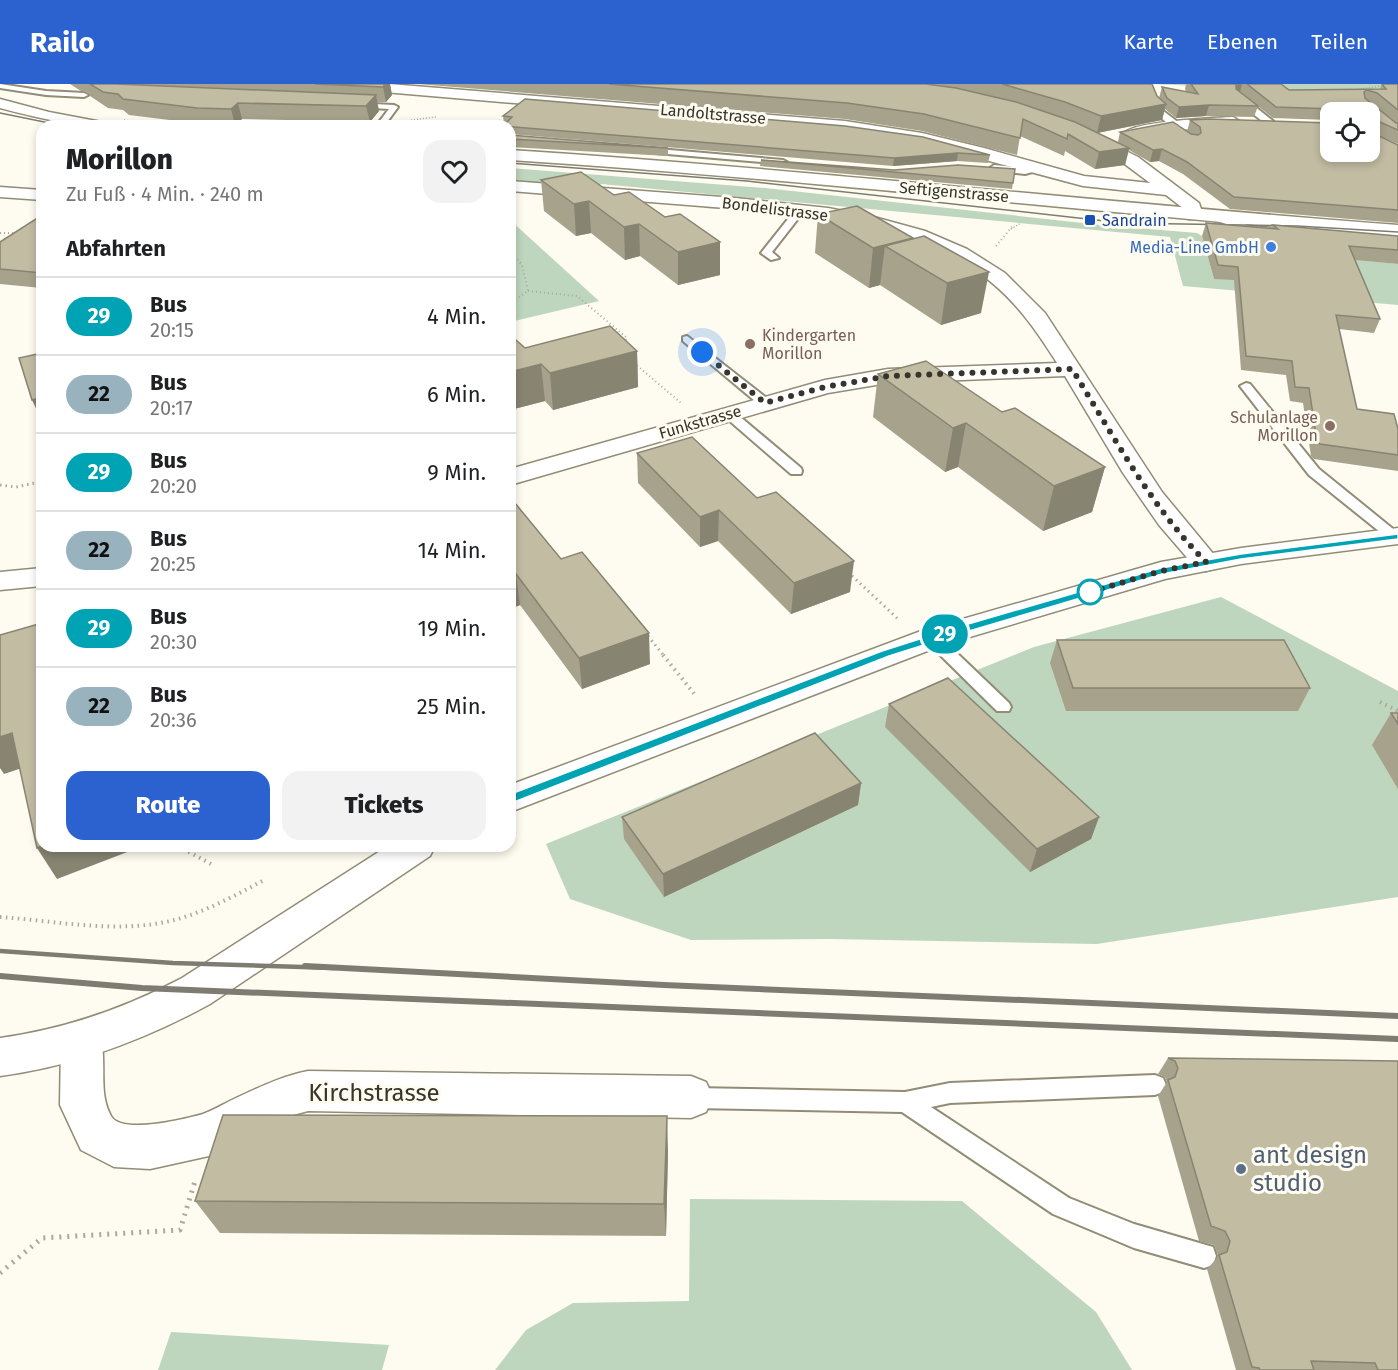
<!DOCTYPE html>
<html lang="de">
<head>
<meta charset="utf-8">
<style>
  :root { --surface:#fff; --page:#f2f2f2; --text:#202124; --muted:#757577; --line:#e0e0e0; --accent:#2b62d0 }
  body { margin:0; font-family:"Fira Sans",sans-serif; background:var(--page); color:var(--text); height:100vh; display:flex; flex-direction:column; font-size:22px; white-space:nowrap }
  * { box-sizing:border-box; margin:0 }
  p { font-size:20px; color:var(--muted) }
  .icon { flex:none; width:33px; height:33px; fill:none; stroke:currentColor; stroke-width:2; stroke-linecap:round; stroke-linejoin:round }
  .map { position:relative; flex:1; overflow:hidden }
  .drawer { position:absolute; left:36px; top:36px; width:480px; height:732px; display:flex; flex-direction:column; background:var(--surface); border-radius:18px; box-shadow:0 3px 9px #0003 }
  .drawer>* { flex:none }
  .badge { padding:0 12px; border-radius:20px; font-size:21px; line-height:39px }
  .fabs { position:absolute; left:1320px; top:18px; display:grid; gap:12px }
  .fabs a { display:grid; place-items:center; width:60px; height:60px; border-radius:12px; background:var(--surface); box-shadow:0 3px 9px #0003; font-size:30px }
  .you { position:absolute; width:30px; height:30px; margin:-15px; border:4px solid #fff; border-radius:50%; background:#1a73e8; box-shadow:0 0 0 9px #1a73e833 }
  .map>.badge { position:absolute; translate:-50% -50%; box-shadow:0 0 0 3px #fff }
  h2 { padding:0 30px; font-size:22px; line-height:54px }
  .round { display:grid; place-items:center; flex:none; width:63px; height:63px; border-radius:18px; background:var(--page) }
  .headline { display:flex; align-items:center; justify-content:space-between; height:102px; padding:0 30px }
  h1 { font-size:28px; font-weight:800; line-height:45px }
  .primary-button { display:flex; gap:12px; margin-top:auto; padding:12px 30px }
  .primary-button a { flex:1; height:69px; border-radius:18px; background:var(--accent); color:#fff; font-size:24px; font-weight:800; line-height:69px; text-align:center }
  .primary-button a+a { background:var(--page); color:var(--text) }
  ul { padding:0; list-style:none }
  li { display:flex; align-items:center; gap:18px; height:78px; padding:0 30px; border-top:2px solid var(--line) }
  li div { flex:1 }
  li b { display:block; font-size:22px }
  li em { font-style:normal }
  li .badge { min-width:66px; font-weight:700; text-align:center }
  header { display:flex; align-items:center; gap:36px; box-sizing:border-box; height:84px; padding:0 30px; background:var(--accent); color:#fff }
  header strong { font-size:28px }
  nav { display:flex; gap:33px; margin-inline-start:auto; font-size:21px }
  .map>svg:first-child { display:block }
</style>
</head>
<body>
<header>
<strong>Railo</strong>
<nav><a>Karte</a><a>Ebenen</a><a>Teilen</a></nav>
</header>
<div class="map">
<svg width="1398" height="1286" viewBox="0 0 1398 1286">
  <rect width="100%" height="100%" fill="#fefbf1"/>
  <g fill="#bed6bd">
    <path d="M 1152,0 L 1398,0 L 1398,3 L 1336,8 Z"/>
    <path d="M 510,84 L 765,104 L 1101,141 L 1197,149 L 1202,152 L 1214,195 L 1350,175 L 1398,180 L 1398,221 L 1183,202 L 1170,153 L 601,100 L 595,106 L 510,98 Z"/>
    <path d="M 510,136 L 599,217 L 510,238 Z"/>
    <path d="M 1221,513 L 1398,607 L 1398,813 L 1097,860 L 830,855 L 691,856 L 570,815 L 546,760 L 1034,563 Z"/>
    <path d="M 690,1115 L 962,1117 L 1096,1228 L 1132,1286 L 495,1286 L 526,1246 L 573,1219 L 689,1217 Z"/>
    <path d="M 171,1248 L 172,1248 L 389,1261 L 382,1286 L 158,1286 Z"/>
  </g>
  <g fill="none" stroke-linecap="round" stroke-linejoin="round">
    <g stroke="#928c75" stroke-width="4">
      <g id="lane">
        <path d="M 0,0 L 46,7 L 84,9 L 88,11 L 84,13 L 46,11 L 0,4 Z"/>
        <path d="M 1149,11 L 1155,11 L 1162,26 L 1179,39 L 1179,43 C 1165,43 1150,23 1149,11 Z"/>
        <path d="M 1237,13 L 1243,13 L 1273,37 L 1273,41 L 1267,41 L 1237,17 Z"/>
        <path d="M 353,19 L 394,21 L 398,23 L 384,42 L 376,42 L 389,25 L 356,23 Z"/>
        <path d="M 647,64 L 783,76 L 787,78 L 783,80 L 644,68 L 643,66 Z"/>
        <path d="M 994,81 L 1025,84 L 1043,81 L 1047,84 L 1025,90 L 991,86 L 990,84 Z"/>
        <path d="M 796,125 L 804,127 L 772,168 L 779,174 L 771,176 L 761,169 Z"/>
        <path d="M 1217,131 L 1262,146 L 1264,148 L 1259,151 L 1214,136 L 1212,134 Z"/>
        <path d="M 687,252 L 769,316 L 769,322 L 761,322 L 683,257 L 683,253 Z"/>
        <path d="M 1246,299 L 1250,300 L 1319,385 L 1398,449 L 1398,456 L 1390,456 L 1309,391 L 1240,302 Z"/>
        <path d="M 728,325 L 732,326 L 801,384 L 802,387 L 801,390 L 791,390 L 724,332 L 724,326 Z"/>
        <path d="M 932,549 L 937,550 L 1009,619 L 1011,623 L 1009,627 L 997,627 L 927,558 L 924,554 Z"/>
        <path d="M 1155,991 L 1163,994 L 1166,1001 L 1163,1008 L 1155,1011 L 950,1019 L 931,1023 L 1069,1114 L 1134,1140 L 1213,1163 L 1216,1172 L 1213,1181 L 1204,1184 L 1134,1164 L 1053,1130 L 902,1028 L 692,1024 L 684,1021 L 681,1014 L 684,1007 L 692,1004 L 905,1008 L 950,999 Z"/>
      </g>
    </g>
    <g stroke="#928c75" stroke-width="3">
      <g id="street">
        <path d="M 330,0 L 389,0 L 845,37 L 922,49 L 984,64 L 1084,92 L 1150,99 L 1126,81 L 1082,56 L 1080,53 L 1082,50 L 1088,48 L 1138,73 L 1199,119 L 1203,131 L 1200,135 L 1188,135 L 1184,125 L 1166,111 L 1083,102 L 922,59 L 845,47 L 337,4 Z"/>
        <path d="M 1233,33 L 1241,38 L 1238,41 L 1180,46 L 1132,54 L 1124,49 C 1135,37 1214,34 1233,33 Z"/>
        <path d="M 510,97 L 735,114 L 828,124 L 874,133 L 925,147 L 967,165 L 1005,189 L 1045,229 L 1162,408 L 1220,478 L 1216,484 L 1206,487 L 1196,484 L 1159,441 L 1123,389 L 1065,292 L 888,299 L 828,309 L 510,401 L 510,385 L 825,296 L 888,285 L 1057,279 C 1038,249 1019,221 991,198 C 913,133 797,130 701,122 C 637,117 574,112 510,107 Z"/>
        <path d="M 0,103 L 42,106 L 42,116 L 0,113 Z"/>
        <path d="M 42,484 L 42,502 L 0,506 L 0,488 Z"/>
        <path d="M 82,938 L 97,944 C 110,972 96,1005 111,1032 C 121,1051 185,1035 203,1030 C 214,1026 225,1019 236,1014 C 260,1003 282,992 308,987 L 691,992 L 706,998 L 713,1013 L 706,1028 L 691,1034 L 308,1027 L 293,1031 L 209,1072 L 150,1085 L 114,1083 L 81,1066 L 60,1021 L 61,957 L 67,944 Z"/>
      </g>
    </g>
    <g stroke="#928c75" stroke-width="3">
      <g id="secondary">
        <path d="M 0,15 L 49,28 L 107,39 L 110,42 C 70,42 38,34 0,24 Z"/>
        <path d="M 510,66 C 806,85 1102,119 1398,141 L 1398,153 C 1102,130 807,95 510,76 Z"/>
        <path d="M 1398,444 L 1398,460 L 1241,480 L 1165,495 L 943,561 L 510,728 L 510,701 L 921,547 L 1161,478 L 1241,464 Z"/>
        <path d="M 388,762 L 435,762 L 430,772 L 210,920 C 144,956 75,982 0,992 L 0,954 C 65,945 123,925 182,894 Z"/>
      </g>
    </g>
    <g stroke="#aba89e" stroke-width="1.5" stroke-dasharray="1 2" stroke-linecap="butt">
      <path d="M 1354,6 L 1395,0"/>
      <path d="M 124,36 L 154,41 L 183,42"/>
      <path d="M 411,36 L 436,33"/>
      <path d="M 242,42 L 254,39 L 348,42"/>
      <path d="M 492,42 L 500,36"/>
      <path d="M 1011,145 L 1021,139"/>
    </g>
    <g stroke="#aba89e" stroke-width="2" stroke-dasharray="1 3" stroke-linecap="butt">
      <path d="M 0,149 L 17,149"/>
      <path d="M 996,162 L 1012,143"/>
      <path d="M 510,166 L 522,181 L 528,207 L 510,219"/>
      <path d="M 528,207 L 577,212 L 627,254 L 624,259"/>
      <path d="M 634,279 L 681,319"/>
    </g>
    <g stroke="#aba89e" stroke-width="3" stroke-dasharray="1.5 4" stroke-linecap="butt">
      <path d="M 0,401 L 16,403 L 40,398 L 42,407"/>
      <path d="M 848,488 L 899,536"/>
      <path d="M 648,552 L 664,572"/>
    </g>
    <g stroke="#aba89e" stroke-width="4" stroke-dasharray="1.5 4.5" stroke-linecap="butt">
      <path d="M 663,571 L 696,612"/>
      <path d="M 1380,618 L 1398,627"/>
      <path d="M 178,762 L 211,780"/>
      <path d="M 0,833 C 58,837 121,851 178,835 C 209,826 238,810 266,795"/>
    </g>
    <path stroke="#aba89e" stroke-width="5" stroke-dasharray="2 6" stroke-linecap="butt" d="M 0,1189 L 42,1154 L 180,1146 L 196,1094"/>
    <use href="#lane" fill="#fff" fill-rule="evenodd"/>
    <use href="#street" fill="#fff" fill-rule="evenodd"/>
    <use href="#secondary" fill="#fff" fill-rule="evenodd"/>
    <g stroke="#7e7c72" stroke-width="1.5">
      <path d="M 0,29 L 64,42"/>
      <path d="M 510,79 L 747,97 L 1123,139 L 1297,142 L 1398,148"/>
    </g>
    <path stroke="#7e7c72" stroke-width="4.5" d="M 0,867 L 173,879 L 334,884"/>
    <g stroke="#7e7c72" stroke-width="6">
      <path d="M 305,882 L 664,901 L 1398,932"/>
      <path d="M 0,892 L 142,904 L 1398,955"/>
    </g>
  </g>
  <g fill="#a7a28c" fill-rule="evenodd">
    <path d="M 70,0 L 390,0 L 392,11 L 386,18 L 377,18 L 379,27 L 370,38 L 242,35 L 235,41 L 202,40 L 129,31 L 123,26 L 108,24 L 90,12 L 89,9 L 81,7 Z"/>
    <path d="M 417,0 L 1152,0 L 1157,12 L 1159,14 L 1162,3 L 1186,8 L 1185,5 L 1186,0 L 1281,0 L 1289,6 L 1380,5 L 1382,0 L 1398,0 L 1398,60 L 1373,49 L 1398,61 L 1398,139 L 1230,125 L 1183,90 L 1159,77 L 1150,78 L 1129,66 L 1125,81 L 1095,85 L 1065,67 L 1064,72 L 1020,52 L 1017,71 L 922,47 L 845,35 ZM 1240,8 L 1273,34 L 1330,36 L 1330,38 L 1330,28 L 1370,28 L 1330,68 L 1190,36 L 1187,48 L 1120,48 L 1118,58 L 1097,49 L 1162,36 L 1165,25 L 1176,34 L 1206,32 L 1254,33 L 1258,22 Z"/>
    <path d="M 503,32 L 990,71 L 988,79 L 957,77 L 893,82 L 510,50 L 510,42 L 504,40 Z"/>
    <path d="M 510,51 L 668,64 L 668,72 L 510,63 Z"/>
    <path d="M 761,76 L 894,86 L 1015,85 L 1012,105 L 760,82 Z"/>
    <path d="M 541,96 L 614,111 L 720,191 L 678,201 L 640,172 L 625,176 L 591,149 L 576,152 L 544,127 Z"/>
    <path d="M 818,130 L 913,154 L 981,229 L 941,241 L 880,201 L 869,204 L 815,169 Z"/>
    <path d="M 42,131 L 42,204 L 0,200 L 0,158 Z"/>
    <path d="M 1206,139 L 1272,144 L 1273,141 L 1398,152 L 1398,180 L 1355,176 L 1380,235 L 1374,249 L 1339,245 L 1357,325 L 1398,345 L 1398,387 L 1314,375 L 1311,372 L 1303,319 L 1290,317 L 1286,291 L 1241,286 L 1234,196 L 1214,195 L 1202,152 Z"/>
    <path d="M 510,257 L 525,264 L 637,267 L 638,303 L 553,326 L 545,317 L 510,326 Z"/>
    <path d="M 878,290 L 1002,328 L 1105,383 L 1092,428 L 1043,447 L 958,383 L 945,388 L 873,333 Z"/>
    <path d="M 637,369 L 850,508 L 791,530 L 718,457 L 700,463 L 638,399 Z"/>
    <path d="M 510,413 L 561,475 L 650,580 L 582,605 L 520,521 L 510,525 Z"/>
    <path d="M 1057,556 L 1310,604 L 1298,627 L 1066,627 L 1050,579 Z"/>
    <path d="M 889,620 L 1099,733 L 1091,755 L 1030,788 L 885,643 Z"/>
    <path d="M 1391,629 L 1398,629 L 1398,705 L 1372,661 Z"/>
    <path d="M 861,699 L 858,721 L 664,813 L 624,755 L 622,733 Z"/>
    <path d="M 1168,974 L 1398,977 L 1398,1286 L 1236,1286 L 1207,1185 L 1217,1174 L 1218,1171 L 1214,1161 L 1199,1157 L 1158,1012 L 1167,998 L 1165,993 L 1158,990 Z"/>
    <path d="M 668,1067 L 666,1152 L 220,1149 L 195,1117 Z"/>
  </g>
  <g fill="#888472">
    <path d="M 385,0 L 390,0 L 392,11 L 386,18 L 383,3 Z"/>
    <path d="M 1235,0 L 1242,0 L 1240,8 L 1232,8 Z"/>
    <path d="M 376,11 L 379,27 L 370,38 L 366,22 Z"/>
    <path d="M 238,19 L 242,35 L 235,41 L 231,25 Z"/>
    <path d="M 1166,20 L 1162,36 L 1097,49 L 1101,32 Z"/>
    <path d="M 1209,21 L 1206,32 L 1176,34 L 1179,23 Z"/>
    <path d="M 1129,64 L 1125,81 L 1095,85 L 1099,68 Z"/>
    <path d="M 1162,65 L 1159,77 L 1150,78 L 1153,66 Z"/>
    <path d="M 958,69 L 957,77 L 893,82 L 894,74 Z"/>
    <path d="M 589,117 L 591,149 L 576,152 L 574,120 Z"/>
    <path d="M 639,140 L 640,172 L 625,176 L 624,143 Z"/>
    <path d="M 913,154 L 885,162 L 880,201 L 869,204 L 873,164 Z"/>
    <path d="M 720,158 L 720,191 L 678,201 L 678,168 Z"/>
    <path d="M 989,188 L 981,229 L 941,241 L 947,199 Z"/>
    <path d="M 637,267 L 638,303 L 553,326 L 550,289 Z"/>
    <path d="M 541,280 L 545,317 L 510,326 L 510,288 Z"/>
    <path d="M 42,313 L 42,337 L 32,316 Z"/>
    <path d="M 966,339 L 958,383 L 945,388 L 953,344 Z"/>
    <path d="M 1105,383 L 1092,428 L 1043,447 L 1054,402 Z"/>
    <path d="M 719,426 L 718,457 L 700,463 L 700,433 Z"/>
    <path d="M 854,477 L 850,508 L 791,530 L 794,499 Z"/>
    <path d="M 516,490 L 520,521 L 510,525 L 510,492 Z"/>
    <path d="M 649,549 L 650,580 L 582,605 L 579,574 Z"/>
    <path d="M 12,649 L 31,681 L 4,690 L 0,684 L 0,653 Z"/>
    <path d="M 861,699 L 858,721 L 664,813 L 663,790 Z"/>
    <path d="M 1099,733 L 1091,755 L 1030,788 L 1037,765 Z"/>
    <path d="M 42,762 L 143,762 L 57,795 L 37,764 Z"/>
    <path d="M 667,1032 L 668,1067 L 666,1152 L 664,1120 Z"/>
  </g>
  <g fill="#c2bca3" stroke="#888472" stroke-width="1.5">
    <path d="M 90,0 L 116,0 L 376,11 L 366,22 L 238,19 L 231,25 L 197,24 L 123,15 L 118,10 L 103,8 Z"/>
    <path d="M 315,0 L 385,0 L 383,3 Z"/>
    <path d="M 609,0 L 926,0 L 956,4 L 1016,18 L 1075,38 L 1129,64 L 1099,68 L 1068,50 L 1067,55 L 1023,35 L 1020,54 L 924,30 L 847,19 Z"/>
    <path d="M 1002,0 L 1152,0 L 1157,12 L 1166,20 L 1101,32 L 1065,18 Z"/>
    <path d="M 1191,0 L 1236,0 L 1236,5 L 1258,22 L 1209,21 L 1179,23 L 1167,14 L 1162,3 L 1198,10 Z"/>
    <path d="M 1247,0 L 1281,0 L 1289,6 L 1386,5 L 1382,0 L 1398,0 L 1398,26 L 1377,9 L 1367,6 L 1364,8 L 1365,14 L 1396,39 L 1398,39 L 1398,46 L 1373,35 L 1373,49 L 1398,61 L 1398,126 L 1234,113 L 1187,78 L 1162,65 L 1153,66 L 1120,48 L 1173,38 L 1191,50 L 1198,51 L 1201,49 L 1200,43 L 1190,36 L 1209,35 L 1330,39 L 1330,68 L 1370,68 L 1370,28 L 1335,28 L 1334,25 L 1276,23 Z"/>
    <path d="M 525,15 L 845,42 L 923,53 L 990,71 L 958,69 L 894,74 L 503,42 L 512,33 L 503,32 Z"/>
    <path d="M 510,51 L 668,64 L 510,55 Z"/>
    <path d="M 761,76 L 894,86 L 958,81 L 1015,85 L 1013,99 Z"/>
    <path d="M 581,88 L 614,111 L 629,108 L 665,133 L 680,130 L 720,158 L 678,168 L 639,140 L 624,143 L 589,117 L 574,120 L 541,96 Z"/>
    <path d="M 857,122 L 913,154 L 873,164 L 818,130 Z"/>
    <path d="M 42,131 L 42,189 L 0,185 L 0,158 Z"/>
    <path d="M 1206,139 L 1278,145 L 1273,141 L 1398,152 L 1398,166 L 1349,162 L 1380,235 L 1336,231 L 1357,325 L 1394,330 L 1398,345 L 1398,371 L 1320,360 L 1317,357 L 1309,304 L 1295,303 L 1292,277 L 1246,272 L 1238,183 L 1218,181 Z"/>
    <path d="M 924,152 L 989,188 L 947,199 L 885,162 Z"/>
    <path d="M 610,242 L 637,267 L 550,289 L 541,280 L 510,288 L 510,257 L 516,256 L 525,264 Z"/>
    <path d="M 42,269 L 42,313 L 32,316 L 19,274 Z"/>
    <path d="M 926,277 L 1002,328 L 1015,324 L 1105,383 L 1054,402 L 966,339 L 953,344 L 878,290 Z"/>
    <path d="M 692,353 L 757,414 L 776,408 L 854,477 L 794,499 L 719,426 L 700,433 L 637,369 Z"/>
    <path d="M 510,413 L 561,475 L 582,468 L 649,549 L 579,574 L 516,490 L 510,492 Z"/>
    <path d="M 42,539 L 42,762 L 37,764 L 12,649 L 0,653 L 0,551 Z"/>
    <path d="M 1057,556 L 1284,556 L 1310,604 L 1073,604 Z"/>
    <path d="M 948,594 L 1099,733 L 1037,765 L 889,620 Z"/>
    <path d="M 1391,629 L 1398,629 L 1398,640 Z"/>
    <path d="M 815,649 L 861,699 L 663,790 L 622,733 Z"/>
    <path d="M 1168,974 L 1398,977 L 1398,1286 L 1378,1286 L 1375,1279 L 1311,1277 L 1314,1286 L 1260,1286 L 1259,1284 L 1252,1283 L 1219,1171 L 1227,1168 L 1230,1157 L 1225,1147 L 1211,1142 L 1168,996 L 1175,993 L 1178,984 L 1175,977 Z"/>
    <path d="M 223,1031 L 667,1032 L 664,1120 L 195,1117 Z"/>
  </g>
  <path fill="#00a3b4" stroke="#fff" stroke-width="1.5" d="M 1398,450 L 1398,455 L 1241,475 L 1162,490 L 959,550 L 889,572 L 514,718 L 506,718 L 504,715 L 506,712 L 882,567 L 951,545 L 1161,484 L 1241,470 Z"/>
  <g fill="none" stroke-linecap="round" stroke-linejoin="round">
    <path stroke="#37352b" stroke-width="6" stroke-dasharray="0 10.8" d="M 702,268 L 765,319 L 825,303 L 888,292 L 1072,285 C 1113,351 1151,423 1206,478 L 1161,487 L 1090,508"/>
  </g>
  <rect fill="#1a4fb4" stroke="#fefbf1" stroke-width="2" x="1084" y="130" width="12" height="12" rx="3"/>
  <circle fill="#3f7fe0" stroke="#fefbf1" stroke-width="2" cx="1271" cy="163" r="6"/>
  <g fill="#8d6e63" stroke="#fefbf1" stroke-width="2">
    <circle cx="750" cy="260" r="6"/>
    <circle cx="1330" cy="342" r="6"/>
  </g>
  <circle fill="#fff" stroke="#00a3b4" stroke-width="3" cx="1090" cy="508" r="12"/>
  <circle fill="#5c6f8a" stroke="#fefbf1" stroke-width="2" cx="1241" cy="1085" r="6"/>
  <g text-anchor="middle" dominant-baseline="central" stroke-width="6" stroke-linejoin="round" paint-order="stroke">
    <g font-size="16" fill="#37352b" stroke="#fefbf1">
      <text transform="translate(713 30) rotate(5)">Landoltstrasse</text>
      <text transform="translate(954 108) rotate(5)">Seftigenstrasse</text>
      <text transform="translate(775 125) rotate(7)">Bondelistrasse</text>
      <text transform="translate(700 338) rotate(-16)">Funkstrasse</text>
    </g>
    <g font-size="16" fill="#164399" stroke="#fefbf1" text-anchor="start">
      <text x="1102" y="136">Sandrain</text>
    </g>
    <g font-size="16" fill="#366cbe" stroke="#fefbf1" text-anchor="end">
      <text x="1259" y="163">Media-Line GmbH</text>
    </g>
    <g font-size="16" fill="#785e54" stroke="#fefbf1" text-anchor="start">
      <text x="762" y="251">Kindergarten<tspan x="762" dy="18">Morillon</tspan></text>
      <text x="1318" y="333" text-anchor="end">Schulanlage<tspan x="1318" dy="18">Morillon</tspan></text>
    </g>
    <g font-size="24" fill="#37352b" stroke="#fefbf1">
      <text x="374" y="1009">Kirchstrasse</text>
    </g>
    <g font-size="24" fill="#4e5e75" stroke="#fefbf1" text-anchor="start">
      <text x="1253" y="1071">ant design<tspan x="1253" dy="28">studio</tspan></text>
    </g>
  </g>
</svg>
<div class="fabs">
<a><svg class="icon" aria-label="locate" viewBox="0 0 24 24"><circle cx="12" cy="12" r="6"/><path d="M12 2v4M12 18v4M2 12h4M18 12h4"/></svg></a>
</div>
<div class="you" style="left:702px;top:268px"></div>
<b class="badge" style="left:945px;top:550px;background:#00a3b4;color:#fff">29</b>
<section class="drawer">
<div class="headline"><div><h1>Morillon</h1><p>Zu Fuß · 4 Min. · 240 m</p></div><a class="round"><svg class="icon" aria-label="heart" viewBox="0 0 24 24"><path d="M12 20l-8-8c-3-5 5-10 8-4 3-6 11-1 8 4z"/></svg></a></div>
<h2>Abfahrten</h2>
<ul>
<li><span class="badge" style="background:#00a3b4;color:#fff">29</span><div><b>Bus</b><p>20:15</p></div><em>4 Min.</em></li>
<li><span class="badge" style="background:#99b3be;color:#111">22</span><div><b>Bus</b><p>20:17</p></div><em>6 Min.</em></li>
<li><span class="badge" style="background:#00a3b4;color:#fff">29</span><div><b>Bus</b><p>20:20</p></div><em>9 Min.</em></li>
<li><span class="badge" style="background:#99b3be;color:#111">22</span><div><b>Bus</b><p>20:25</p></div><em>14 Min.</em></li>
<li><span class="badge" style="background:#00a3b4;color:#fff">29</span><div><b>Bus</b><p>20:30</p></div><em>19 Min.</em></li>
<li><span class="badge" style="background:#99b3be;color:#111">22</span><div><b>Bus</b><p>20:36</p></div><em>25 Min.</em></li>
</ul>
<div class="primary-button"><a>Route</a><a>Tickets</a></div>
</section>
</div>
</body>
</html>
